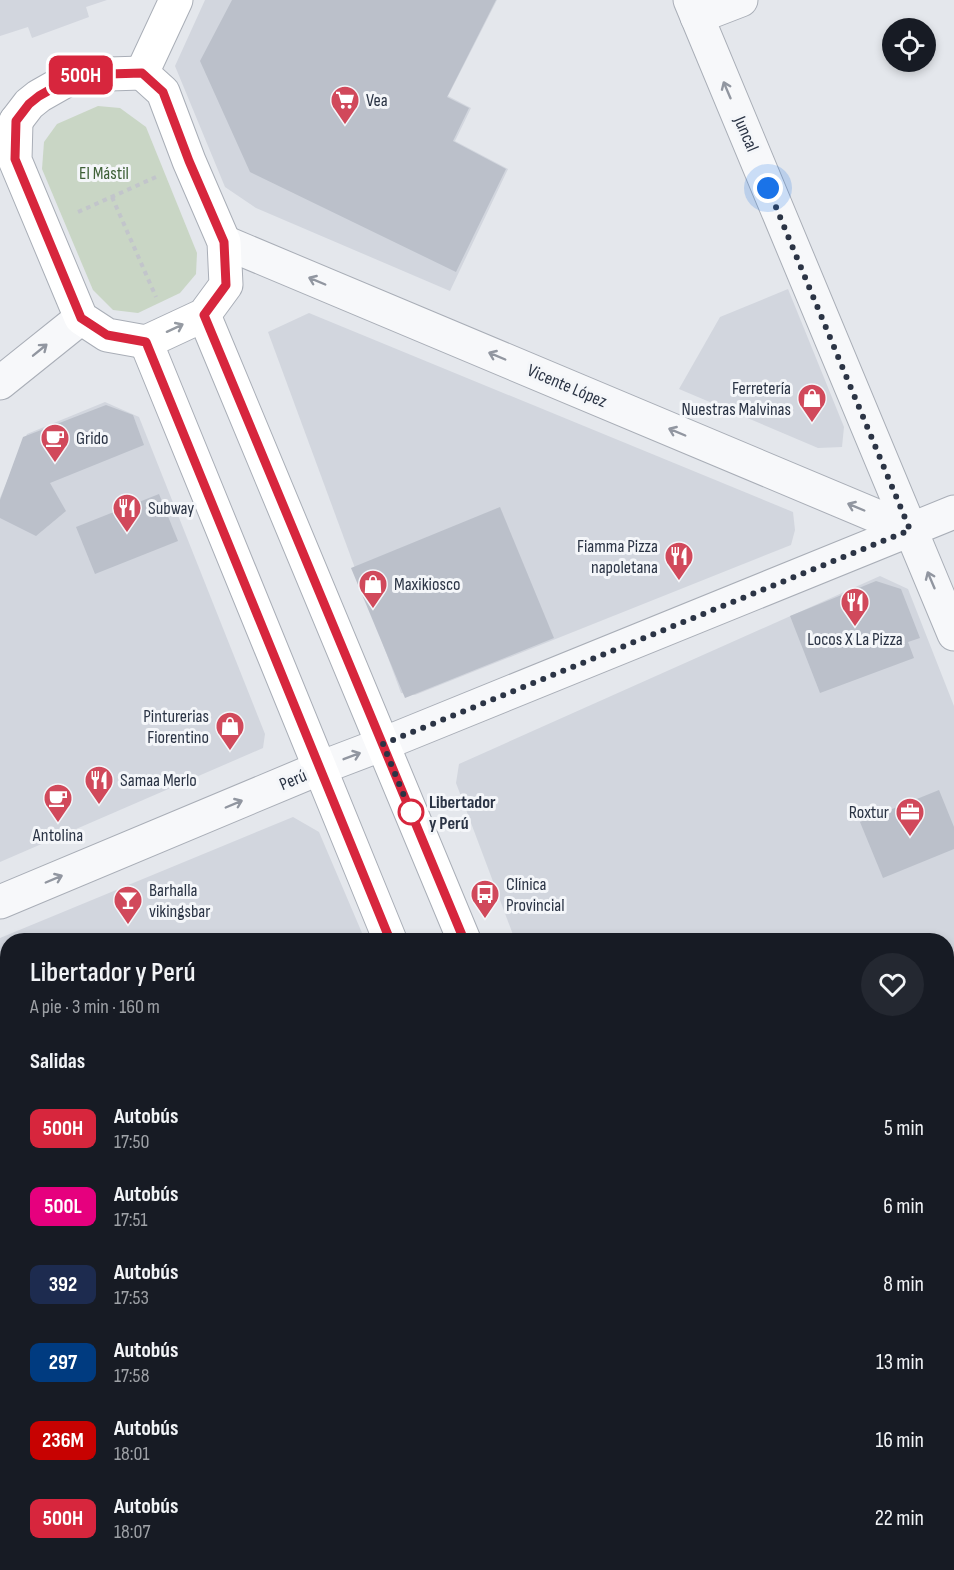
<!DOCTYPE html>
<html lang="es">
<head>
<meta charset="utf-8">
<style>
  :root { --surface:#171b24; --page:#242831; --text:#f1f3f6; --muted:#9ea1a6 }
  body { margin:0; font-family:"Sofia Sans Condensed",sans-serif; background:var(--page); color:var(--text); height:100vh; display:flex; flex-direction:column; font-size:22px; white-space:nowrap }
  * { box-sizing:border-box; margin:0 }
  p { font-size:20px; color:var(--muted) }
  .icon { flex:none; width:33px; height:33px; fill:none; stroke:currentColor; stroke-width:2; stroke-linecap:round; stroke-linejoin:round }
  .map { position:relative; flex:1; overflow:hidden }
  .panel { position:absolute; left:0px; top:933px; width:954px; height:638px; display:flex; flex-direction:column; background:var(--surface); border-radius:24px 24px 0 0; box-shadow:0 3px 9px #0003 }
  .panel>* { flex:none }
  .badge { padding:0 12px; border-radius:9px; font-size:21px; line-height:39px }
  .tools { position:absolute; left:882px; top:18px; display:grid; gap:12px }
  .tools a { display:grid; place-items:center; width:54px; height:54px; border-radius:50%; background:var(--surface); box-shadow:0 3px 9px #0003; font-size:30px }
  .you { position:absolute; width:30px; height:30px; margin:-15px; border:4px solid #fff; border-radius:50%; background:#1a73e8; box-shadow:0 0 0 9px #1a73e833 }
  .map>.badge { position:absolute; translate:-50% -50%; box-shadow:0 0 0 3px #fff }
  h2 { padding:0 30px; font-size:22px; line-height:54px }
  .round { display:grid; place-items:center; flex:none; width:63px; height:63px; border-radius:32px; background:var(--page) }
  .overview { display:flex; align-items:center; justify-content:space-between; height:102px; padding:0 30px }
  h1 { font-size:28px; font-weight:600; line-height:45px }
  ul { padding:0; list-style:none }
  li { display:flex; align-items:center; gap:18px; height:78px; padding:0 30px }
  li div { flex:1 }
  li b { display:block; font-size:22px }
  li em { font-style:normal }
  li .badge { min-width:66px; font-weight:700; text-align:center }
  .map>svg:first-child { display:block }
</style>
</head>
<body>
<div class="map">
<svg width="954" height="1570" viewBox="0 0 954 1570">
  <rect width="100%" height="100%" fill="#e4e7ec"/>
  <g fill="#d2d6de">
    <path d="M 0,0 L 107,0 L 86,7 L 89,17 L 32,38 L 28,27 L 0,36 Z"/>
    <path d="M 205,0 L 497,0 L 448,96 L 471,108 L 455,141 L 508,169 L 450,291 L 256,208 L 225,187 L 175,66 Z"/>
    <path d="M 788,289 L 844,427 L 842,447 L 818,448 L 679,389 L 720,317 Z"/>
    <path d="M 309,313 L 793,512 L 795,530 L 791,545 L 415,695 L 401,693 L 268,332 Z"/>
    <path d="M 105,402 L 139,417 L 265,734 L 263,748 L 0,862 L 0,498 L 27,434 Z"/>
    <path d="M 880,576 L 908,589 L 954,706 L 954,1374 L 946,1356 L 946,940 L 713,940 L 711,938 L 705,940 L 515,940 L 456,783 L 459,764 Z"/>
    <path d="M 293,817 L 319,832 L 365,940 L 8,940 L 7,1478 L 0,1460 L 0,938 Z"/>
    <path d="M 954,1483 L 954,1570 L 778,1570 L 776,1565 L 777,1563 L 946,1563 L 947,1486 Z"/>
    <path d="M 43,1563 L 569,1563 L 552,1570 L 46,1570 Z"/>
  </g>
  <path fill="#c9d6c5" d="M 98,106 L 120,108 L 146,127 L 197,253 L 196,274 L 180,293 L 138,313 L 113,310 L 93,290 L 42,169 L 44,142 L 57,124 Z"/>
  <g fill="#bbc0ca">
    <path d="M 232,0 L 496,0 L 447,97 L 469,108 L 453,141 L 506,169 L 456,272 L 250,172 L 200,61 Z"/>
    <path d="M 106,405 L 133,415 L 144,445 L 50,483 L 66,511 L 36,536 L 0,518 L 0,500 L 23,437 Z"/>
    <path d="M 159,494 L 178,541 L 95,574 L 76,527 Z"/>
    <path d="M 500,507 L 554,638 L 405,698 L 351,568 Z"/>
    <path d="M 876,581 L 901,589 L 920,638 L 908,642 L 914,658 L 820,693 L 790,616 Z"/>
    <path d="M 939,790 L 954,827 L 954,849 L 883,878 L 860,822 Z"/>
    <path d="M 64,1563 L 135,1563 L 138,1570 L 66,1570 Z"/>
    <path d="M 384,1563 L 553,1563 L 536,1570 L 367,1570 Z"/>
  </g>
  <g fill="none" stroke-linecap="round" stroke-linejoin="round">
    <g stroke="#a9aeb7" stroke-width="35">
      <g id="minor">
        <path d="M 690,0 L 954,634"/>
        <path d="M 697,17 L 741,0"/>
        <path d="M 224,242 L 910,530"/>
        <path d="M 0,902 L 320,768 L 383,744 L 954,512"/>
        <path d="M 946,1432 L 954,1429"/>
        <path d="M 0,1524 L 8,1542"/>
        <path d="M 16,1563 L 19,1570"/>
        <path d="M 592,1570 L 609,1563"/>
      </g>
    </g>
    <g stroke="#a9aeb7" stroke-width="35">
      <path id="tertiary" d="M 0,383 L 81,318"/>
    </g>
    <g stroke="#a9aeb7" stroke-width="35">
      <g id="secondary">
        <path d="M 142,73 L 176,0"/>
        <path d="M 16,121 L 15,160 L 81,318 L 107,335 L 146,342 L 204,315 L 226,285 L 224,242 L 189,161 L 163,92 L 142,73"/>
        <path d="M 16,121 L 29,104 L 39,96 L 76,75 L 142,73"/>
        <path d="M 204,315 L 464,940"/>
        <path d="M 146,342 L 390,940"/>
        <path d="M 644,1563 L 647,1570"/>
        <path d="M 718,1563 L 721,1570"/>
      </g>
    </g>
    <g stroke="#c2c5cb" stroke-width="4" stroke-dasharray="4.5 4.5" stroke-linecap="butt">
      <path d="M 112,197 L 156,297"/>
      <path d="M 78,212 L 156,177"/>
    </g>
    <use href="#minor" stroke="#f7f8fa" stroke-width="33"/>
    <use href="#tertiary" stroke="#f7f8fa" stroke-width="33"/>
    <use href="#secondary" stroke="#fff" stroke-width="33"/>
  </g>
  <defs><path id="oneway-shaft" d="M-6 0H5M1.5-3L5.5 0L1.5 3" fill="none" stroke-width="1.6" stroke-linecap="round" stroke-linejoin="round" transform="scale(1.5)"/></defs>
  <g stroke="#9196a0">
    <use href="#oneway-shaft" transform="translate(727 90) rotate(-113)"/>
    <use href="#oneway-shaft" transform="translate(317 281) rotate(-157)"/>
    <use href="#oneway-shaft" transform="translate(40 350) rotate(-39)"/>
    <use href="#oneway-shaft" transform="translate(497 356) rotate(-157)"/>
    <use href="#oneway-shaft" transform="translate(677 432) rotate(-157)"/>
    <use href="#oneway-shaft" transform="translate(856 507) rotate(-157)"/>
    <use href="#oneway-shaft" transform="translate(931 580) rotate(-113)"/>
    <use href="#oneway-shaft" transform="translate(352 756) rotate(-21)"/>
    <use href="#oneway-shaft" transform="translate(234 804) rotate(-23)"/>
    <use href="#oneway-shaft" transform="translate(54 879) rotate(-23)"/>
  </g>
  <use stroke="#959aa2" href="#oneway-shaft" transform="translate(175 328) rotate(-25)"/>
  <g fill="none" stroke-linecap="round" stroke-linejoin="round">
    <g stroke="#fff" stroke-width="14">
      <path id="line" d="M 390,940 L 146,342 L 107,335 L 81,318 L 15,159 L 16,121 L 29,104 L 39,96 L 76,75 L 142,73 L 163,92 L 189,161 L 224,242 L 226,285 L 204,315 L 464,940"/>
    </g>
    <use href="#line" stroke="#d7263d" stroke-width="9"/>
    <path stroke="#2b3445" stroke-width="6" stroke-dasharray="0 10.8" d="M 411,812 L 411,813 L 383,744 L 910,530 L 768,188"/>
  </g>
  <defs>
    <g id="supermarket-pin" transform="scale(1.5)"><path d="M0 17L-7.5 6A9.5 9.5 0 1 1 7.5 6Z" fill="#d1495b" stroke="#f4f6f9"/><path d="M-6-5.5h2.5l.6 2H6L4.5 2H-2.5L-4.4-4H-6ZM-1.5 3.2a1.3 1.3 0 1 0 .1 0ZM3 3.2a1.3 1.3 0 1 0 .1 0Z" fill="#fff"/></g>
    <g id="shop-pin" transform="scale(1.5)"><path d="M0 17L-7.5 6A9.5 9.5 0 1 1 7.5 6Z" fill="#d1495b" stroke="#f4f6f9"/><path d="M-5-2.5h2.3a2.7 3.5 0 0 1 5.4 0H5L5.5 6h-11ZM-1.5-2.5h3a1.5 2.3 0 0 0-3 0Z" fill="#fff"/></g>
    <g id="cafe-pin" transform="scale(1.5)"><path d="M0 17L-7.5 6A9.5 9.5 0 1 1 7.5 6Z" fill="#d1495b" stroke="#f4f6f9"/><path d="M-5.5-4.5H6V0H3Q3 3.5 0 3.5H-2.5Q-5.5 3.5-5.5 0ZM3-3.2v2h1.7v-2ZM-6 4.5H4V6H-6Z" fill="#fff"/></g>
    <g id="restaurant-pin" transform="scale(1.5)"><path d="M0 17L-7.5 6A9.5 9.5 0 1 1 7.5 6Z" fill="#d1495b" stroke="#f4f6f9"/><path d="M-5-6h1v4h1v-4h1v4h1v-4h1v5L-1.5 .5V6h-2V.5L-5-1ZM5-6V6H3V1.5H1.5Q1.5-4 5-6Z" fill="#fff"/></g>
    <g id="office-pin" transform="scale(1.5)"><path d="M0 17L-7.5 6A9.5 9.5 0 1 1 7.5 6Z" fill="#d1495b" stroke="#f4f6f9"/><path d="M-6-3h4V-5.5h4V-3h4V5H-6ZM-1-4.5V-3h2v-1.5ZM-6 0V1H6V0Z" fill="#fff"/></g>
    <g id="bus-pin" transform="scale(1.5)"><path d="M0 17L-7.5 6A9.5 9.5 0 1 1 7.5 6Z" fill="#d1495b" stroke="#f4f6f9"/><path d="M-5-6H5V4H4V6H2V4H-2V6H-4V4H-5ZM-3.5-4V0h7V-4ZM-3.5 1.2v1.5H-2V1.2ZM2 1.2v1.5H3.5V1.2Z" fill="#fff"/></g>
    <g id="bar-pin" transform="scale(1.5)"><path d="M0 17L-7.5 6A9.5 9.5 0 1 1 7.5 6Z" fill="#d1495b" stroke="#f4f6f9"/><path d="M-6-5H6L.8 .8V4.5H3.5V6h-7V4.5H-.8V.8Z" fill="#fff"/></g>
  </defs>
  <g fill-rule="evenodd">
    <use href="#supermarket-pin" x="345" y="100"/>
    <use href="#shop-pin" x="812" y="398"/>
    <use href="#cafe-pin" x="55" y="438"/>
    <use href="#restaurant-pin" x="127" y="508"/>
    <use href="#restaurant-pin" x="679" y="556"/>
    <use href="#shop-pin" x="373" y="584"/>
    <use href="#restaurant-pin" x="855" y="602"/>
    <use href="#shop-pin" x="230" y="726"/>
    <use href="#restaurant-pin" x="99" y="780"/>
    <use href="#cafe-pin" x="58" y="798"/>
    <use href="#office-pin" x="910" y="812"/>
    <use href="#bus-pin" x="485" y="894"/>
    <use href="#bar-pin" x="128" y="900"/>
  </g>
  <circle fill="#fff" stroke="#d7263d" stroke-width="3" cx="411" cy="812" r="12"/>
  <g text-anchor="middle" dominant-baseline="central" stroke-width="6" stroke-linejoin="round" paint-order="stroke">
    <g font-size="18" fill="#2b3445" stroke="#f4f6f9" text-anchor="start">
      <text x="366" y="100">Vea</text>
      <text x="791" y="388" text-anchor="end">Ferretería<tspan x="791" dy="21">Nuestras Malvinas</tspan></text>
      <text x="76" y="438">Grido</text>
      <text x="148" y="508">Subway</text>
      <text x="658" y="546" text-anchor="end">Fiamma Pizza<tspan x="658" dy="21">napoletana</tspan></text>
      <text x="394" y="584">Maxikiosco</text>
      <text x="855" y="639" text-anchor="middle">Locos X La Pizza</text>
      <text x="209" y="716" text-anchor="end">Pinturerias<tspan x="209" dy="21">Fiorentino</tspan></text>
      <text x="120" y="780">Samaa Merlo</text>
      <text x="889" y="812" text-anchor="end">Roxtur</text>
      <text x="58" y="835" text-anchor="middle">Antolina</text>
      <text x="506" y="884">Clínica<tspan x="506" dy="21">Provincial</tspan></text>
      <text x="149" y="890">Barhalla<tspan x="149" dy="21">vikingsbar</tspan></text>
    </g>
    <g font-size="18" fill="#2b3445" stroke="#f4f6f9">
      <text transform="translate(746 134) rotate(67)">Juncal</text>
      <text transform="translate(567 386) rotate(23)">Vicente López</text>
      <text transform="translate(293 780) rotate(-23)">Perú</text>
    </g>
    <g font-size="18" fill="#3f6138" stroke="#f4f6f9">
      <text x="104" y="173">El Mástil</text>
    </g>
    <g font-size="18" font-weight="bold" fill="#2b3445" stroke="#f4f6f9" text-anchor="start">
      <text x="429" y="802">Libertador<tspan x="429" dy="21">y Perú</tspan></text>
    </g>
  </g>
</svg>
<div class="tools">
<a><svg class="icon" aria-label="locate" viewBox="0 0 24 24"><circle cx="12" cy="12" r="6"/><path d="M12 2v4M12 18v4M2 12h4M18 12h4"/></svg></a>
</div>
<div class="you" style="left:768px;top:188px"></div>
<b class="badge" style="left:81px;top:75px;background:#d7263d;color:#fff">500H</b>
<section class="panel">
<div class="overview"><div><h1>Libertador y Perú</h1><p>A pie · 3 min · 160 m</p></div><a class="round"><svg class="icon" aria-label="heart" viewBox="0 0 24 24"><path d="M12 20l-8-8c-3-5 5-10 8-4 3-6 11-1 8 4z"/></svg></a></div>
<h2>Salidas</h2>
<ul>
<li><span class="badge" style="background:#d7263d;color:#fff">500H</span><div><b>Autobús</b><p>17:50</p></div><em>5 min</em></li>
<li><span class="badge" style="background:#e6007e;color:#fff">500L</span><div><b>Autobús</b><p>17:51</p></div><em>6 min</em></li>
<li><span class="badge" style="background:#1d2b4f;color:#fff">392</span><div><b>Autobús</b><p>17:53</p></div><em>8 min</em></li>
<li><span class="badge" style="background:#003b80;color:#fff">297</span><div><b>Autobús</b><p>17:58</p></div><em>13 min</em></li>
<li><span class="badge" style="background:#c70201;color:#fff">236M</span><div><b>Autobús</b><p>18:01</p></div><em>16 min</em></li>
<li><span class="badge" style="background:#d7263d;color:#fff">500H</span><div><b>Autobús</b><p>18:07</p></div><em>22 min</em></li>
</ul>
</section>
</div>
</body>
</html>
